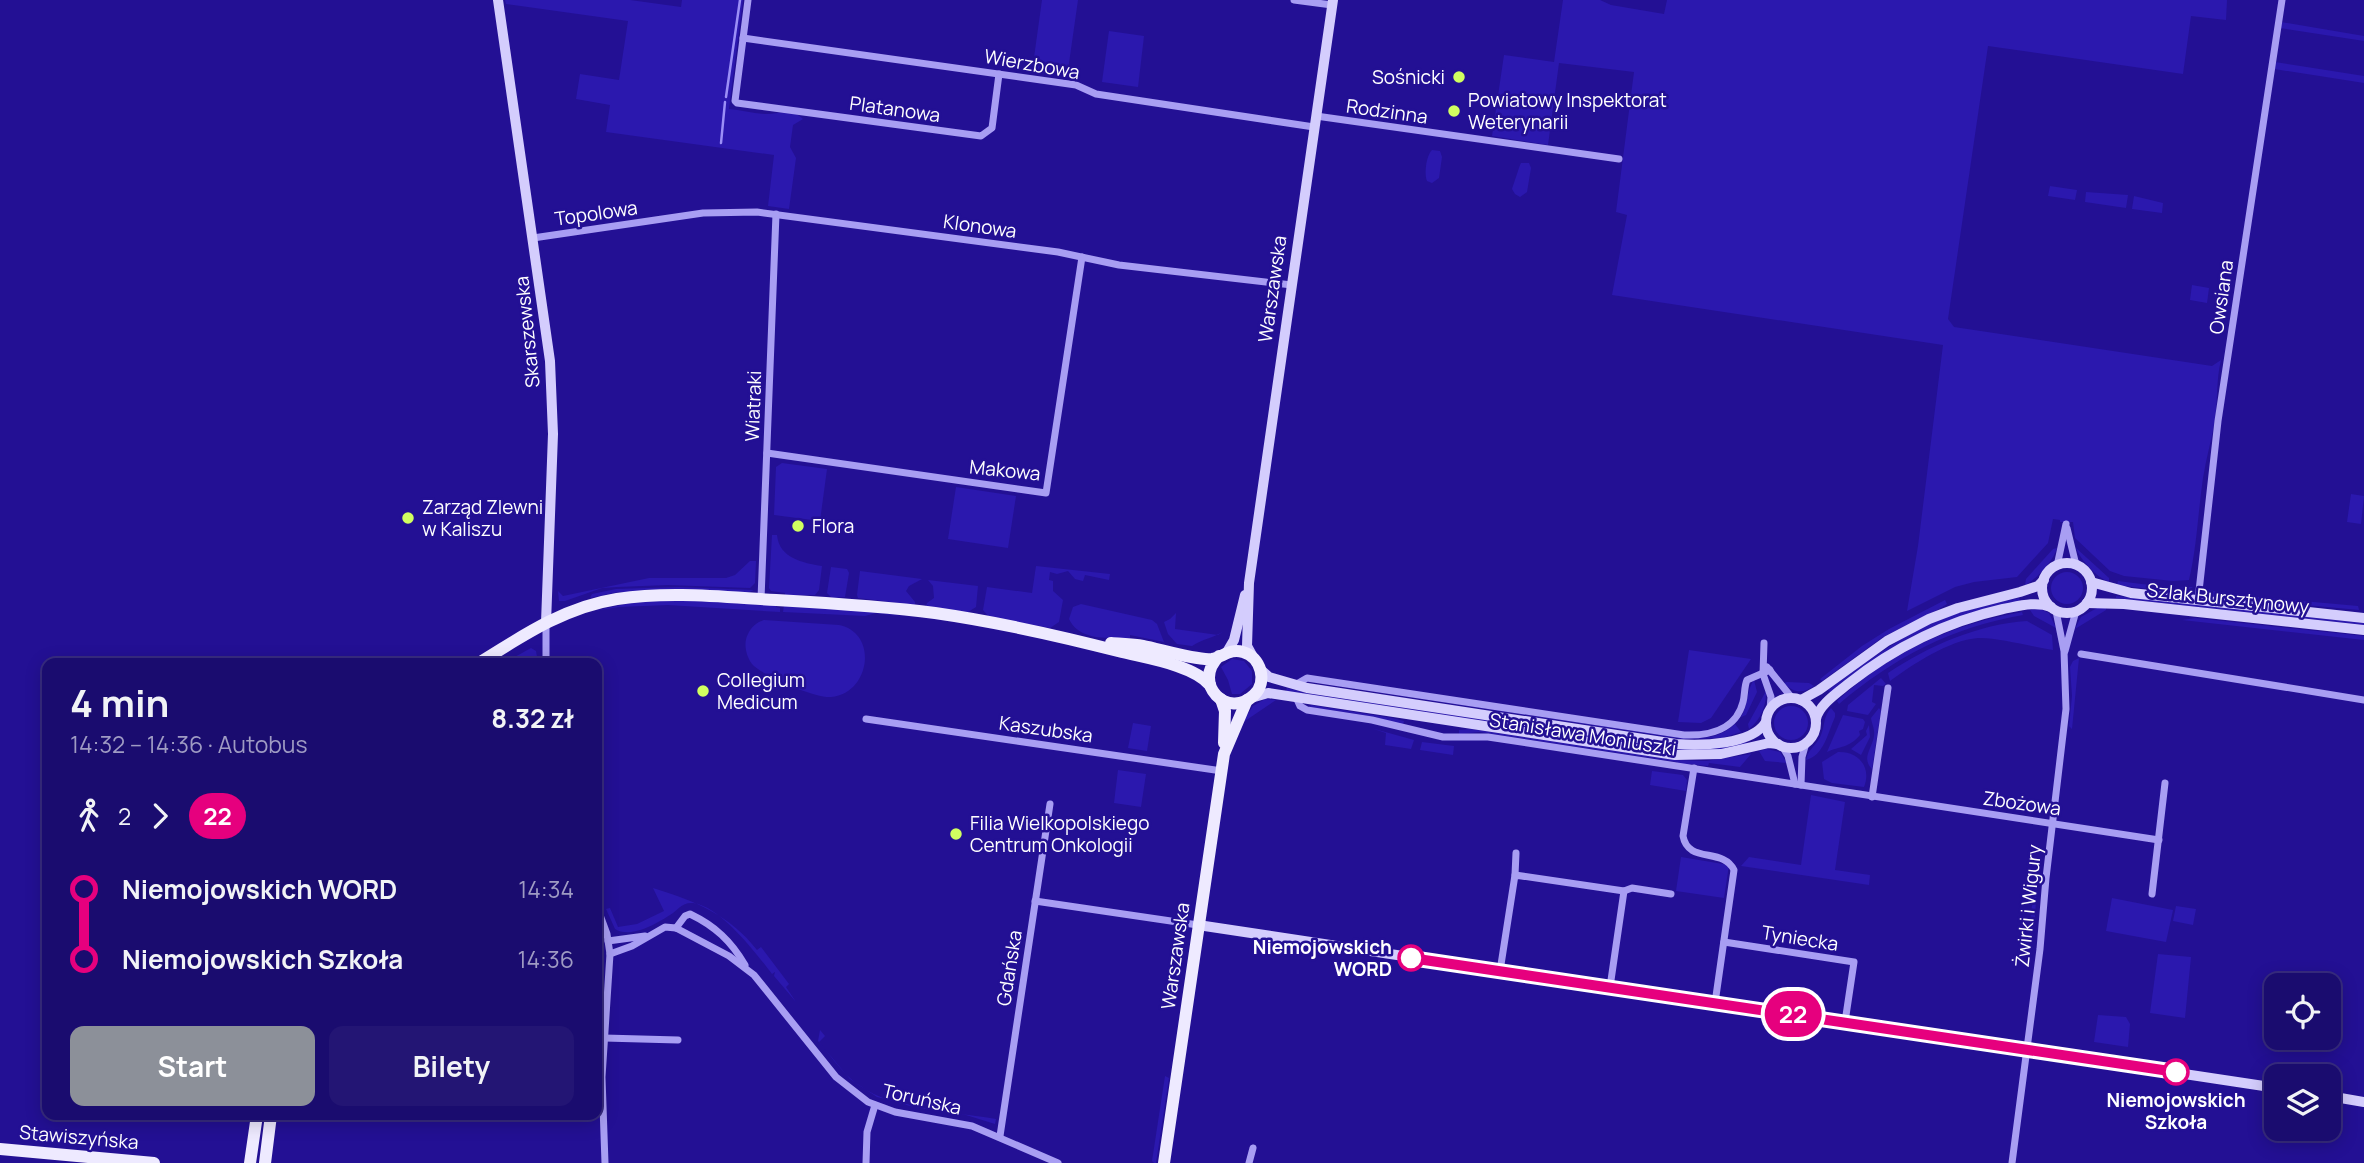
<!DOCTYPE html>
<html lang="pl">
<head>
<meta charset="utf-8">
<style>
  :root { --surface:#1a0c6f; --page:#231574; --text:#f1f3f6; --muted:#9f9bc3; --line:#382c82; --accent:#8c9099 }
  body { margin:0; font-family:Manrope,sans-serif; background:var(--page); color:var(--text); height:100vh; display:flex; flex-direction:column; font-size:26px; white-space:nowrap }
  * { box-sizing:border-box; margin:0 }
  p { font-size:23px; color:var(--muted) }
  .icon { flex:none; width:38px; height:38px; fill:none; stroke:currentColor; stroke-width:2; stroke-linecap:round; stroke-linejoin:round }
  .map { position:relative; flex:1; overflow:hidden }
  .panel { position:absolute; left:42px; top:658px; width:560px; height:462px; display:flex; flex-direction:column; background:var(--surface); border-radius:14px; box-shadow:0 4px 18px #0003,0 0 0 2px var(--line) }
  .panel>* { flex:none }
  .badge { padding:0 14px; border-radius:23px; font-size:24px; line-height:46px }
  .fabs { position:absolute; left:2264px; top:973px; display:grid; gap:14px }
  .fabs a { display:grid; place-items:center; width:77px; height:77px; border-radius:14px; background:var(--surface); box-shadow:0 4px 18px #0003,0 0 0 2px var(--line); font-size:35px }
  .map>.badge { position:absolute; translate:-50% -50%; box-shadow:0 0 0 4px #fff }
  .legs { display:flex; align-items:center; gap:10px; height:77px; padding:0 28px; font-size:23px }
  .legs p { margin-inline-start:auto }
  .overview { display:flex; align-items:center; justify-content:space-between; height:119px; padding:0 28px }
  h1 { font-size:38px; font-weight:700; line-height:52px }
  .button { display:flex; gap:14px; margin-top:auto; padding:14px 28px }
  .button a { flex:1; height:80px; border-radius:14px; background:var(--accent); color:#fff; font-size:28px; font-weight:700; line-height:80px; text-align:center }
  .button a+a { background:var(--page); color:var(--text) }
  ul { padding:0 28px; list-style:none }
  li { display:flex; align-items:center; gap:24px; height:70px; font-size:26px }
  li i { display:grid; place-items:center; width:10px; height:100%; margin:0 9px; background:currentColor }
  li i::after { content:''; width:18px; height:18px; margin:-9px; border:5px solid; border-radius:50%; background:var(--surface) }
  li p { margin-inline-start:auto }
  li:first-child i { background:linear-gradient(#0000 50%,currentColor 0) }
  li:last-child i { background:linear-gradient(currentColor 50%,#0000 0) }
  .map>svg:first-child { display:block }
</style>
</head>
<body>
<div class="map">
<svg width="2364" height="1163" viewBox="0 0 2364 1163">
  <rect width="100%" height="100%" fill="#231094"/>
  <g fill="#2b18ae">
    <path d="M 505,0 L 630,0 L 681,7 L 682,0 L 743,0 L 729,109 C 740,110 752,113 764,114 C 778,115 791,106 803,119 L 793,125 L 790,147 L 796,158 L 789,209 L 768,206 L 774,155 L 606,132 L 610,105 L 576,99 L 580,74 L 619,80 L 628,21 L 506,4 Z"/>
    <path d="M 1042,0 L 1078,0 L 1067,77 L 1032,72 Z"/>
    <path d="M 1563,0 L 1600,0 L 1611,5 L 1664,14 L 1667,0 L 2227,0 L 2226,20 L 2191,16 L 2183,74 L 1988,46 L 1948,319 L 1954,327 L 2212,366 L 2221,360 C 2216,380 2218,399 2215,419 C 2212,439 2206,458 2203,478 C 2198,512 2197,546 2189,580 L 2173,581 L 2124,576 L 2110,571 L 2075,538 L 2073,522 L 2060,522 L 2060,520 L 2053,519 L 2048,543 L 2017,577 L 1974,582 L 1955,587 L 1907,611 L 1918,546 L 1943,345 L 1612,295 L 1627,215 L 1616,212 L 1634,72 L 1559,63 L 1548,145 L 1492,136 L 1504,55 L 1554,62 Z"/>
    <path d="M 2281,22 L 2364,36 L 2364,41 L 2280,28 Z"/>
    <path d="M 1109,31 L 1144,36 L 1138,87 L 1102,82 Z"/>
    <path d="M 2275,62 L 2364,76 L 2364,83 L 2274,69 Z"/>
    <path d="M 1432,150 L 1440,151 L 1442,157 L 1439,178 L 1432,183 L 1427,181 C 1424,174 1426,156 1432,150 Z"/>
    <path d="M 1521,163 L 1529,163 L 1531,168 L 1527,192 L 1520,197 L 1515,194 L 1512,189 C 1514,184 1520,164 1521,163 Z"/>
    <path d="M 2050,186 L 2077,190 L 2075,200 L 2048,196 Z"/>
    <path d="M 2086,192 L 2128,195 L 2126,208 L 2085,202 Z"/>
    <path d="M 2134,196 L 2163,203 L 2162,213 L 2132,209 Z"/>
    <path d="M 2192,285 L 2209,288 L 2207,303 L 2190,300 Z"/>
    <path d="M 782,463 L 827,469 L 820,521 L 774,515 L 776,467 Z"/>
    <path d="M 956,487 L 1016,496 L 1008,548 L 948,539 Z"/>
    <path d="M 2351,494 L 2364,496 L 2361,524 L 2347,522 Z"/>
    <path d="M 772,535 L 777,535 C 779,558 803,563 822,566 L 819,590 L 815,595 L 785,595 L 785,593 L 771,591 L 769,588 Z"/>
    <path d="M 2057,548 C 2054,560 2036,580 2025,585 L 2026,579 L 2053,549 Z"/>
    <path d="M 2076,548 L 2109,578 L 2109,582 C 2097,578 2080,559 2076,548 Z"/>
    <path d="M 750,561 L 756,561 L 755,583 L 750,588 L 668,585 L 617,587 L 602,588 L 565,601 L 559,601 L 558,591 L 563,596 L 649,578 L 726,578 L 735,575 Z"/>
    <path d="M 1036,566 L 1110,574 L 1109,580 L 1085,575 L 1083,581 L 1075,579 L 1068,571 L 1057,574 L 1050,572 L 1049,580 L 1053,581 L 1053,591 L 1063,600 L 1059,622 L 1050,628 L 989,617 L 983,610 L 987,587 L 1032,593 Z"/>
    <path d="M 831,567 L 847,569 L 849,573 L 845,597 L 832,598 L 827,593 Z"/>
    <path d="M 860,571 L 922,579 L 909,586 L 906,591 L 915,602 L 915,605 L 858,598 L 857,595 Z"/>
    <circle cx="2067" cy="588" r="16"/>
    <path d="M 928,580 L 978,586 L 976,607 L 968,612 L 926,607 L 927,603 L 934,598 L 933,586 Z"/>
    <path d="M 2118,581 L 2173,588 L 2193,587 L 2184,593 L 2124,586 L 2117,585 Z"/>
    <path d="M 679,587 L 754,590 L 747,593 L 618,592 L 590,598 L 592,594 L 616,589 Z"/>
    <path d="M 2204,588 L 2224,594 L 2358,606 L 2359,610 L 2210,596 Z"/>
    <path d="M 2116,596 L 2364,623 L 2364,625 L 2116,598 Z"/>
    <path d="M 2019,598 L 2020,601 C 1939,619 1894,639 1831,693 L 1828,690 C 1861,666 1892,642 1929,624 C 1957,611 1989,605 2019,598 Z"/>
    <path d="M 674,600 L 776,605 L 776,607 L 780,608 L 780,612 L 668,605 L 619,607 L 594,611 L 630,603 Z"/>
    <path d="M 1945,600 L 1947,604 L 1939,609 L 1883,637 L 1822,681 L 1820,679 L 1862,646 L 1889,629 Z"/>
    <path d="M 1081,604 L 1152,620 L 1157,624 L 1164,642 L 1130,635 L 1130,638 C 1109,638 1079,641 1069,619 L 1073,607 Z"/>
    <path d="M 784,605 L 871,611 L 905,617 L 876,613 L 865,616 L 783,612 Z"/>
    <path d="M 2097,608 L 2106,608 L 2106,610 L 2075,629 L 2081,617 Z"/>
    <path d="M 2040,609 L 2049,613 L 2056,628 L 2034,616 L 2030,610 Z"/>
    <path d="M 2022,612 L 2023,615 C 1952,627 1893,658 1839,704 L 1837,701 C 1889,653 1952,624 2022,612 Z"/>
    <path d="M 1176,613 L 1175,629 L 1218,635 L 1224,631 C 1214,638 1202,639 1192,646 L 1177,644 L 1168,634 L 1164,622 L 1170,619 Z"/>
    <path d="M 2195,618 L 2364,636 L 2364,640 L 2182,620 Z"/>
    <path d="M 764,620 L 839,625 C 879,633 870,694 831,697 C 817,699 761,675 752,664 C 746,656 743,643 748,634 C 751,627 757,622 764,620 Z"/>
    <path d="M 2027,621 L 2052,635 L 2053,650 C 2033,647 1996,637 1978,638 C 1949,640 1912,665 1890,681 L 1888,673 C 1928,646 1979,624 2027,621 Z"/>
    <path d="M 531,648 L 536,651 L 538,663 L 504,663 Z"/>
    <path d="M 1689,650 L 1751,659 L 1711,718 L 1701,723 L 1678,722 Z"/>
    <path d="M 2079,658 L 2072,729 L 2069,726 L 2072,696 L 2070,667 L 2073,661 Z"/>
    <path d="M 1232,659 L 1244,661 L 1252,671 L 1252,684 L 1240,694 L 1232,694 L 1228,680 L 1221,667 Z"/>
    <path d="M 1881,678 L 1886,684 L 1883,686 L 1874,685 L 1872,702 L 1876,704 L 1868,715 L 1847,711 L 1848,705 Z"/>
    <path d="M 1754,680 L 1757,692 L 1746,715 L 1741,717 C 1748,706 1747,688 1754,680 Z"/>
    <path d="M 1787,682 L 1809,683 L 1814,686 C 1803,694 1793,693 1784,683 Z"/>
    <path d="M 1315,683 L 1681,738 C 1701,739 1719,739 1735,724 L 1741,732 L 1722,738 L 1682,739 Z"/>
    <path d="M 1287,688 L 1306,693 L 1676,748 L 1746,740 L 1747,744 L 1720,750 L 1676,750 L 1286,691 Z"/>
    <path d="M 1766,691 C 1767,704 1760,721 1749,729 L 1748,724 Z"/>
    <path d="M 1265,699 L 1276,700 L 1242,723 L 1253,706 Z"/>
    <path d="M 1311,705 L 1392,718 L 1404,721 L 1403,725 L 1376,717 L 1310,707 Z"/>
    <circle cx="1791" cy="723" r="17"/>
    <path d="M 1831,708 L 1835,713 L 1835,717 C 1828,732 1824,756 1806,760 C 1808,749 1817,745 1821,735 C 1825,725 1823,717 1831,708 Z"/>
    <path d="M 1879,708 L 1881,711 L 1872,769 C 1861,758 1872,749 1874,736 C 1875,729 1872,725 1871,718 Z"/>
    <path d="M 1843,715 L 1863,719 L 1865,722 L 1863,729 L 1859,731 L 1860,735 C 1849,748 1840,746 1827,752 Z"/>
    <path d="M 1133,723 L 1151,726 L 1147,751 L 1128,748 Z"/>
    <path d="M 1869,725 L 1870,737 L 1861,755 L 1851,749 L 1867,735 L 1866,731 Z"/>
    <path d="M 1371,728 L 1414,740 L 1411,749 L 1385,745 L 1386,733 Z"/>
    <path d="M 1471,729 L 1675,760 L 1706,761 L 1751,754 L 1740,767 L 1709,763 L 1708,766 L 1690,764 L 1689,766 L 1677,764 L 1677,762 L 1480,732 L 1459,734 L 1459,730 Z"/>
    <path d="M 1422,742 L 1454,746 L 1453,755 L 1420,750 Z"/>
    <path d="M 1767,749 L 1780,752 L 1787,763 L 1765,761 L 1759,751 Z"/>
    <path d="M 1838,752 C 1858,751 1872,767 1864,787 L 1832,783 L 1824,779 L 1822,762 Z"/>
    <path d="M 1118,770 L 1146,774 L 1141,807 L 1114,803 Z"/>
    <path d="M 1652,771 L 1683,775 L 1687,780 L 1686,791 L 1650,785 Z"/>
    <path d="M 1811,795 L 1845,802 L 1835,870 L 1870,875 L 1869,885 L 1741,866 L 1749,857 L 1801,865 Z"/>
    <path d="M 1681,857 L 1729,865 L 1724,898 L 1676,891 Z"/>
    <path d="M 2036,873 L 2038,873 L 2034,930 L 2029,930 Z"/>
    <path d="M 653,888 C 695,901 730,915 757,950 L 761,947 L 789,984 L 786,987 L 796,1002 L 774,976 L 775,972 L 772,974 C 756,953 720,906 693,903 C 682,902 678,910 670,915 C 656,924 630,939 615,929 L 606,909 L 610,908 L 618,927 L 637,924 L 664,911 Z"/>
    <path d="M 2112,898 L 2173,910 L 2166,942 L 2106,931 Z"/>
    <path d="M 2176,906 L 2196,909 L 2193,925 L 2173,921 Z"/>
    <path d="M 2158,954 L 2191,957 L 2185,1018 L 2150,1013 Z"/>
    <path d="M 2098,1015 L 2126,1017 L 2130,1024 L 2128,1047 L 2094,1042 Z"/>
    <path d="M 820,1030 L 825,1036 L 819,1042 C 829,1054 839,1068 851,1079 C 887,1111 950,1111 996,1119 L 995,1124 L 966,1115 L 932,1110 L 877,1097 L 850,1079 L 818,1041 Z"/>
    <path d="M 1165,1076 L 1169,1078 L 1156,1163 L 1154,1163 L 1152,1161 Z"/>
  </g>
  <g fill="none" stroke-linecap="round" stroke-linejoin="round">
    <g stroke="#9b8ff7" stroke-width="2.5">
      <path d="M 726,97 L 740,0"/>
      <path d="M 721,143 L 725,102"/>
    </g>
    <g stroke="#a89ef3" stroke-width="7">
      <path d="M 748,0 L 735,101 L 737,103 L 981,136 L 992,128 L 999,74"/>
      <path d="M 1294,0 L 1332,5"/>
      <path d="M 743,38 L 1076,85 L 1096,94 L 1314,127"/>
      <path d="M 1316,116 L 1619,159"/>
      <path d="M 533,238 L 703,213 L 757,212 L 1058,252 L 1119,265 L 1292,285"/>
      <path d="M 767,453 L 1046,493 L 1082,257"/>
      <path d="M 2067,528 L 2076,565"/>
      <path d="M 2057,566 L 2066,524"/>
      <path d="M 761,599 L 776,214"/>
      <path d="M 2198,600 L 2218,421 L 2282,0"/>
      <path d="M 546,623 L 546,663"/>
      <path d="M 1764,643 L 1763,674 L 1771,697 L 1770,709"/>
      <path d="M 2065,651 L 2076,611"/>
      <path d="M 2081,654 L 2364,700"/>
      <path d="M 1767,667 L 1792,698"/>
      <path d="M 1295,685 L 1307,678 L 1684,735 C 1709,736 1736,730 1743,702 C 1745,695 1744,687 1747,680 L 1770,670"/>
      <path d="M 1296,697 L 1300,706 L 1307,710 L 1372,720 L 1443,737 L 1488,737 L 2159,840"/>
      <path d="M 866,719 L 1222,771"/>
      <path d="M 1782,746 L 1788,756 L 1795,784"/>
      <path d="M 1694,768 L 1683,836 C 1688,864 1723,847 1734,870 L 1715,1003"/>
      <path d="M 1801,785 L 1802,757 L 1806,743"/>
      <path d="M 1872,797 L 1888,688"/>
      <path d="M 1515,875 L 1516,853"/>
      <path d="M 1624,891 L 1632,888 L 1671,894"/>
      <path d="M 2152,894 L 2165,783"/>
      <path d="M 1035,901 L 1198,925"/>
      <path d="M 597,907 L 607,934 L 610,954 L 602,1077 L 605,1163"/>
      <path d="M 676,928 L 685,916 L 690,914 C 715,926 731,941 745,965"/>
      <path d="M 608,941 L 645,936"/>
      <path d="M 1724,942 L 1854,962 L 1845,1022"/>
      <path d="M 610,954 L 632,946 L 665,927 L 676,928 L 729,956 L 754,975 L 836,1077 L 868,1102 L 895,1112 L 972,1126 L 1058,1163"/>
      <path d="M 1500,971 L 1515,875 L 1624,891 L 1610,987"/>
      <path d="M 604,1038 L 678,1040"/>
      <path d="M 1000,1136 L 1050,804"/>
      <path d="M 866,1163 L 867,1132 L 875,1105"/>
      <path d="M 1249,1163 L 1253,1148"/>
      <path d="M 2012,1163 L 2040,949 L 2046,878 L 2066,709 L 2064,651 L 2056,611"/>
    </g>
    <g stroke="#d4cdfd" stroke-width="10">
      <path d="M 498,0 L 550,361 L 553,434 L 546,623"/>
      <circle cx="2067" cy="588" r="25"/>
      <path d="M 2091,582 L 2131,593 L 2364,618"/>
      <path d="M 2087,603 L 2124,604 L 2364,630"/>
      <path d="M 1227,652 L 1234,640 L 1245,595"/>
      <path d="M 1253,657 L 1247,646 L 1249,583 L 1333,0"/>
      <path d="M 1260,669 L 1269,677 L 1307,688 L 1676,744 C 1701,746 1752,745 1766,722"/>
      <path d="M 1251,698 L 1268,693 L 1675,755 L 1721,754 L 1769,743 L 1778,744"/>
      <circle cx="1791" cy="723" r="25"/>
      <path d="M 1801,700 L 1819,690 L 1887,641 L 1929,619 L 1958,608 L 2020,592 L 2038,586 L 2044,580"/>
      <path d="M 1816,719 C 1819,705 1837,693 1848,684 C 1895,647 1945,622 2003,609 C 2019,606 2036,601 2051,607"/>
      <path d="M 1198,925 L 2277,1088"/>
      <path d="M 2329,1096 L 2364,1102"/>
    </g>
    <g stroke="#eeeaff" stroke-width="12">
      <path d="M 1111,643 C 1121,644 1132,644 1143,646 C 1159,649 1198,661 1212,659 C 1223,657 1230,648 1243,652 C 1261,657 1268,682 1254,695 C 1228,720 1191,684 1219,656"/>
      <path d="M 479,663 C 522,636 565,607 617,599 C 670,591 723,597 776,600 C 829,603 882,606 935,613 C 998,622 1060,636 1122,652 C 1146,658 1193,665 1210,685"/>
      <path d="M 1221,699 L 1225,711 L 1224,743"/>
      <path d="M 0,1149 L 154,1163"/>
      <path d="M 250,1163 L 257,1115"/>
      <path d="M 265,1163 L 271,1115"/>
      <path d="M 1164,1163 L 1224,754 L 1247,700"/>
    </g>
  </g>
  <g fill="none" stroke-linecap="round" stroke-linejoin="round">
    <g stroke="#fff" stroke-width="16">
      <path id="line-1" d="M 1411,958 L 2176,1072"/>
    </g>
    <use href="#line-1" stroke="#e6007e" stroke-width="10"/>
  </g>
  <g fill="#d1ff60" stroke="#231094" stroke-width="2.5">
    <circle cx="1459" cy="77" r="7"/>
    <circle cx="1454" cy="111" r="7"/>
    <circle cx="408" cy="518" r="7"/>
    <circle cx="798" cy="526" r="7"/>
    <circle cx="703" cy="691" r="7"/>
    <circle cx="956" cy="834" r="7"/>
  </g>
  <g fill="#fff" stroke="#e6007e" stroke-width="3.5">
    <circle cx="1411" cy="958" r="12"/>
    <circle cx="2176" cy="1072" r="12"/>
  </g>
  <g text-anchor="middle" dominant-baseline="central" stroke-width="5" stroke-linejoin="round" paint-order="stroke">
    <g font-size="19" fill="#fff" stroke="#231094">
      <text transform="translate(1032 64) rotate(10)">Wierzbowa</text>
      <text transform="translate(895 109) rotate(8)">Platanowa</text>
      <text transform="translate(1387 111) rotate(8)">Rodzinna</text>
      <text transform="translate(596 213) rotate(-8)">Topolowa</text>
      <text transform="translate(980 226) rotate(8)">Klonowa</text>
      <text transform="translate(1272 289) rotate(-82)">Warszawska</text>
      <text transform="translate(2221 297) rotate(-82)">Owsiana</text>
      <text transform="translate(527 332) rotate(-96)">Skarszewska</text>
      <text transform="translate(753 406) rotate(-88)">Wiatraki</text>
      <text transform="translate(1005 470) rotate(6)">Makowa</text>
      <text transform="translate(2228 598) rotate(6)">Szlak Bursztynowy</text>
      <text transform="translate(1046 729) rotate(8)">Kaszubska</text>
      <text transform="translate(1583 734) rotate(9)">Stanisława Moniuszki</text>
      <text transform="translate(2022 803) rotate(8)">Zbożowa</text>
      <text transform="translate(2028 906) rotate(-84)">Żwirki i Wigury</text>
      <text transform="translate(1800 938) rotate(9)">Tyniecka</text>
      <text transform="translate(1175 956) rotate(-82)">Warszawska</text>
      <text transform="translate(1009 968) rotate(-81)">Gdańska</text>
      <text transform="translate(922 1099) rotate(13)">Toruńska</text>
      <text transform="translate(79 1137) rotate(5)">Stawiszyńska</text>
    </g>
    <g font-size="19" fill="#fff" stroke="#231094" text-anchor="start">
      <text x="1445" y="77" text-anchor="end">Sośnicki</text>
      <text x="1468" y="100">Powiatowy Inspektorat<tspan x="1468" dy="22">Weterynarii</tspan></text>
      <text x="422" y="507">Zarząd Zlewni<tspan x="422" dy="22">w Kaliszu</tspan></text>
      <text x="812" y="526">Flora</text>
      <text x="717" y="680">Collegium<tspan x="717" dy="22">Medicum</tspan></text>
      <text x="970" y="823">Filia Wielkopolskiego<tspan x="970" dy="22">Centrum Onkologii</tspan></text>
    </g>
    <g font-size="19" font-weight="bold" fill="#fff" stroke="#231094" text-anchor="end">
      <text x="1392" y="947">Niemojowskich<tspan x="1392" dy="22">WORD</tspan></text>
      <text x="2176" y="1100" text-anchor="middle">Niemojowskich<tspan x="2176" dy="22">Szkoła</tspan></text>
    </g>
  </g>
</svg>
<div class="fabs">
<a><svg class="icon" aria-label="locate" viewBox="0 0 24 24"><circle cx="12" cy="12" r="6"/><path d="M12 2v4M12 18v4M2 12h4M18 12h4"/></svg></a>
<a><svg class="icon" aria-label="layers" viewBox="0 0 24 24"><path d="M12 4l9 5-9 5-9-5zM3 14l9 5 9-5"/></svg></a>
</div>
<b class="badge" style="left:1793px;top:1014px;background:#e6007e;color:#fff">22</b>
<section class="panel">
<div class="overview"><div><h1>4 min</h1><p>14:32 – 14:36 · Autobus</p></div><b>8.32 zł</b></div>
<div class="legs"><svg class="icon" aria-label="walk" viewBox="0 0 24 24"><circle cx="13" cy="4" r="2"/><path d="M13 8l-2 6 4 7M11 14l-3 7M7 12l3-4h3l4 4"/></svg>2<svg class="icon" aria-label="forward" viewBox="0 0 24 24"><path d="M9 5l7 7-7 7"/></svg><b class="badge" style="background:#e6007e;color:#fff">22</b></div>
<ul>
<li><i style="color:#e6007e"></i><b>Niemojowskich WORD</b><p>14:34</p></li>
<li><i style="color:#e6007e"></i><b>Niemojowskich Szkoła</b><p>14:36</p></li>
</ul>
<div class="button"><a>Start</a><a>Bilety</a></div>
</section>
</div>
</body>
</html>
